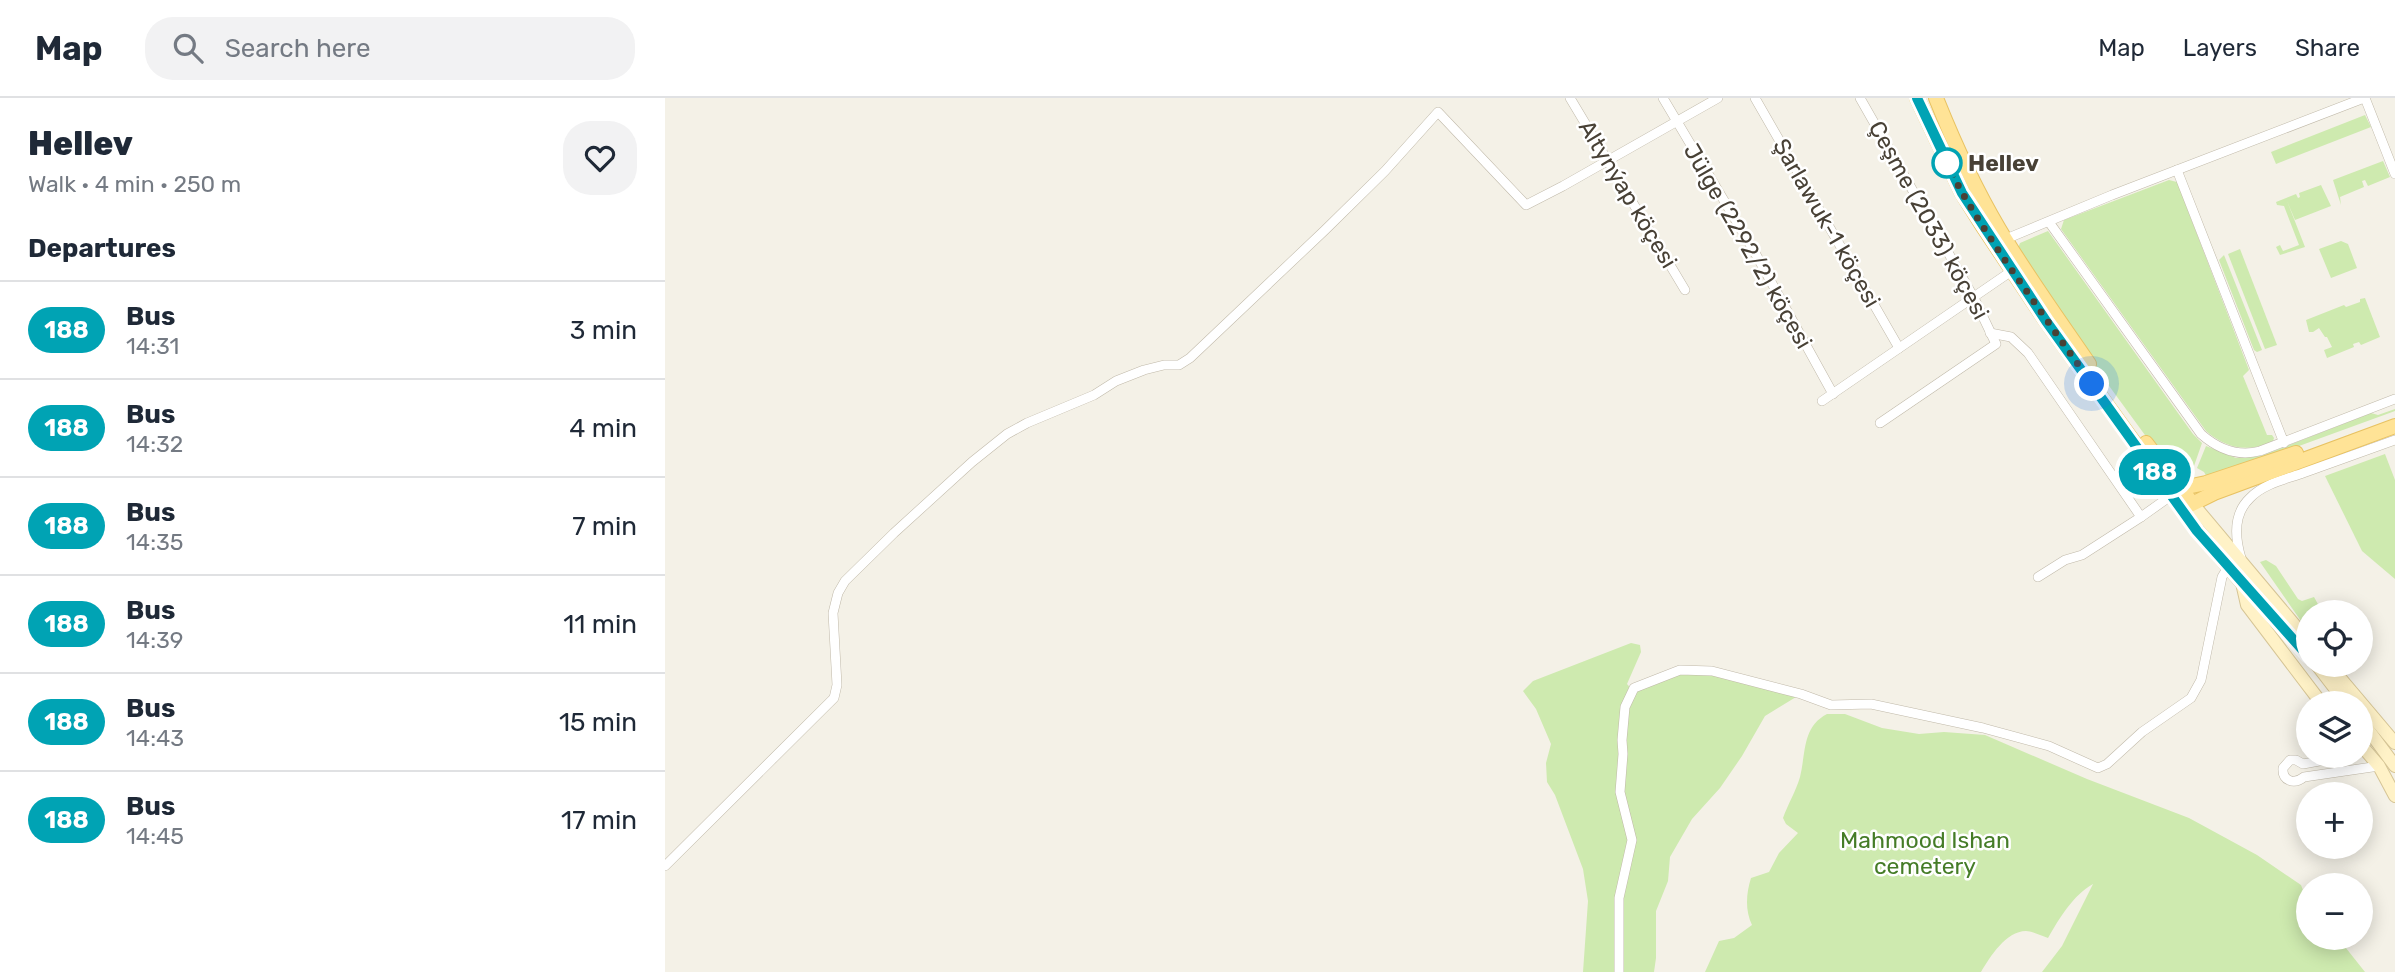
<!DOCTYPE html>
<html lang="en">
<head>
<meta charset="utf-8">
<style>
  :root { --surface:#fff; --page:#f2f2f3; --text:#1f2937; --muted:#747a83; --line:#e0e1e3 }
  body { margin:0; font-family:Rubik,sans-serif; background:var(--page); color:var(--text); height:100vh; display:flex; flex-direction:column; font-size:26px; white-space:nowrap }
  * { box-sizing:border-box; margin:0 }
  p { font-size:23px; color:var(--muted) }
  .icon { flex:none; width:38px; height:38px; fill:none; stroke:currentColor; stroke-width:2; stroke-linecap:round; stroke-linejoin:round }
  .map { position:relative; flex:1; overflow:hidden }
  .panel { display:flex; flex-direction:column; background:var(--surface); width:665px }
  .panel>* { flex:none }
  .badge { padding:0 14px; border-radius:23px; font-size:24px; line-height:46px }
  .fabs { position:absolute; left:1631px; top:502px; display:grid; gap:14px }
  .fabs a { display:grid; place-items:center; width:77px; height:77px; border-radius:50%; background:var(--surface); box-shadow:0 4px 18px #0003; font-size:35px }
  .you { position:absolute; width:35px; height:35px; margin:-18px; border:5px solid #fff; border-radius:50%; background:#1a73e8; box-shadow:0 0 0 10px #1a73e833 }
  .map>.badge { position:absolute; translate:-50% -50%; box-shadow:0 0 0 4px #fff }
  h2 { padding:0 28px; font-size:26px; line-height:63px }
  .round { display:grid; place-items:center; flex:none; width:74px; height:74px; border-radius:28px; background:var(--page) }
  .overview { display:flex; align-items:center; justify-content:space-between; height:119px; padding:0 28px }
  h1 { font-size:33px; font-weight:800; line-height:52px }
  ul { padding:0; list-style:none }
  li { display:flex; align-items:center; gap:21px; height:98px; padding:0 28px; border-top:2px solid var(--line) }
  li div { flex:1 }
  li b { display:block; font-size:26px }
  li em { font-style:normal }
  li .badge { min-width:77px; font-weight:700; text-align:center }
  header { display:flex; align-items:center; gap:42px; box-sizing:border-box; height:98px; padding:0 35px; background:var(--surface); border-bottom:2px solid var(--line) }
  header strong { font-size:33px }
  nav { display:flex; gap:38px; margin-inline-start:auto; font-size:24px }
  .search { width:490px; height:63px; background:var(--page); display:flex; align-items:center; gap:18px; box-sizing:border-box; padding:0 24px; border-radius:28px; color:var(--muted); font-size:26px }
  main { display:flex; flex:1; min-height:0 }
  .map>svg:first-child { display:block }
</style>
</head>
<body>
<header>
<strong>Map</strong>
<div class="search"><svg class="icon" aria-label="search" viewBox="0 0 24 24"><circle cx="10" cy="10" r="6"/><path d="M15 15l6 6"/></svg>Search here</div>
<nav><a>Map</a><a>Layers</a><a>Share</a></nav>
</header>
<main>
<section class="panel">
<div class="overview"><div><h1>Hellev</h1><p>Walk · 4 min · 250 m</p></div><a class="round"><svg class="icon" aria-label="heart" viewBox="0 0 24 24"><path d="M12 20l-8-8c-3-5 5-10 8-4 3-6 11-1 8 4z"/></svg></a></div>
<h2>Departures</h2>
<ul>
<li><span class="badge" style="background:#00a3b4;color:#fff">188</span><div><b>Bus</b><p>14:31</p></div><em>3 min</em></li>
<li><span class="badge" style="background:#00a3b4;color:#fff">188</span><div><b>Bus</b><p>14:32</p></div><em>4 min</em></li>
<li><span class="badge" style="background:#00a3b4;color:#fff">188</span><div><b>Bus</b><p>14:35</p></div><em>7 min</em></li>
<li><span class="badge" style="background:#00a3b4;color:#fff">188</span><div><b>Bus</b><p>14:39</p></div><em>11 min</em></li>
<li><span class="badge" style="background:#00a3b4;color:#fff">188</span><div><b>Bus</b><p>14:43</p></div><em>15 min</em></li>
<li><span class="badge" style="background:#00a3b4;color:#fff">188</span><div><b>Bus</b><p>14:45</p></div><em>17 min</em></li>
</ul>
</section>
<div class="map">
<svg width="1730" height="874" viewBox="0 0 1730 874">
  <rect width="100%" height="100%" fill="#f4f1e7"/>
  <g fill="#ceeaaf">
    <path d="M 1700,17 L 1706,29 L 1611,66 L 1606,54 Z"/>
    <path d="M 1718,63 L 1725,79 L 1703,88 L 1700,82 L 1697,83 L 1699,89 L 1675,99 L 1676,107 L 1668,82 Z"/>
    <path d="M 1504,82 L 1512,84 L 1584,272 L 1578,278 L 1602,337 L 1607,337 L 1609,340 L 1608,343 C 1584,355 1562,351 1541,333 L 1396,131 L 1399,122 Z"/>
    <path d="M 1656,87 L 1666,108 L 1630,122 L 1622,103 L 1640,149 L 1615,157 L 1611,149 L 1615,147 L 1618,153 L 1634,147 L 1619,108 L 1612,107 L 1611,104 L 1631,96 L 1633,100 L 1635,99 L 1634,95 Z"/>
    <path d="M 1383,133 L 1528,336 L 1537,345 L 1529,368 L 1516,366 L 1504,370 L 1404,233 L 1390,203 L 1366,174 L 1353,150 L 1355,145 Z"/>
    <path d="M 1676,143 L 1683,146 L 1692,170 L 1666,180 L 1654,151 Z"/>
    <path d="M 1575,151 L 1612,247 L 1600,251 L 1563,156 Z"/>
    <path d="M 1559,157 L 1597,252 L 1592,254 L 1589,252 L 1554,162 Z"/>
    <path d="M 1700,200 L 1715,239 L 1696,247 L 1694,244 L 1688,246 L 1689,249 L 1662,260 L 1659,252 L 1667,249 L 1662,239 L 1660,239 L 1654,230 L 1648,234 L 1644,234 L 1641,222 L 1679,207 L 1681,209 L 1695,204 L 1695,201 Z"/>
    <path d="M 1730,311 L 1730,313 L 1549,379 L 1543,381 L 1539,374 L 1532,370 L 1541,348 L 1571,360 L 1596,358 L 1706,315 L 1713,317 Z"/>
    <path d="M 1720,356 L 1730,382 L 1730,481 L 1697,453 L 1660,378 Z"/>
    <path d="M 1601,462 L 1611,468 L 1633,501 L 1637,503 L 1649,499 L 1654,508 L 1647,514 L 1643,514 L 1643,533 L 1595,464 Z"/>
    <path d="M 966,545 L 975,547 L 976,554 L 962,586 L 969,594 C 988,586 1009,575 1031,575 C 1062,575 1101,591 1131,599 L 1100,618 L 1077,658 L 1055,690 L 1027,721 L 1005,759 L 1003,783 L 991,813 L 991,860 L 989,874 L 918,874 L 923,803 L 918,771 L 890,697 L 882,684 L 881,665 L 886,646 L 871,611 L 858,593 L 868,583 Z"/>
    <path d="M 1162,616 L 1180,616 L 1217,630 L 1254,636 L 1279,634 L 1320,637 L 1422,681 L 1524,720 L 1592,757 L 1636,787 L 1643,805 L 1643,840 L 1673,840 L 1700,874 L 1377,874 L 1397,848 L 1428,786 C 1408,797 1394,821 1383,840 C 1376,838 1367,833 1361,833 C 1341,833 1325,859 1316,874 L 1040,874 L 1054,843 L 1069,840 L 1087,827 C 1080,812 1081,796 1086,780 L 1104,774 L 1114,755 L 1133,735 L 1121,726 L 1118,720 C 1123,706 1131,693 1135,679 C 1141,655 1137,629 1162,616 Z"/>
  </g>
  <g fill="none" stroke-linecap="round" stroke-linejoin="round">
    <g stroke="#c0b9a9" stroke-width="10">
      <g id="minor">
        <path d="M 905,0 L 1020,192"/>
        <path d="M 998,0 L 1089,153 L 1168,296"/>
        <path d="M 1090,0 L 1234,250"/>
        <path d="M 1195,0 L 1309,200 L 1331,246 L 1215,325"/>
        <path d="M 1700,0 L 1730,76"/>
        <path d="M 1512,72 L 1619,345"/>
        <path d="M 1384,124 L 1536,336 C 1553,351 1572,359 1595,353 L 1730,301"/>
        <path d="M 1336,143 L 1447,97 L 1699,0"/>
        <path d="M 1325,235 L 1346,239 L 1363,255 L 1476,419"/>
        <path d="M 1157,303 L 1351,170"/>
        <path d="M 1576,460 C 1570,440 1568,416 1585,400 C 1598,386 1621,381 1638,375 C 1669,364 1699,353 1730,342"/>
        <path d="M 1373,479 L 1400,462 L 1417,457 L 1476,419 L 1507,397"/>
        <path d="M 1682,658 L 1638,666 L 1631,662 L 1625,662 L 1618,670 C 1617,683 1629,687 1639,679 L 1714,668"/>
        <path d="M 0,768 L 169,600 L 172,587 L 168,515 L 173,495 L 180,483 L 229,435 L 307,364 L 342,336 L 362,325 L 429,297 L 451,283 L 479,272 L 499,267 L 514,267 L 525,260 L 660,132 L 720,73 L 773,14 L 861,107 L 898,88 L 1053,0"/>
        <path d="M 954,874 L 954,800 L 967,742 L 955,694 L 958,656 L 957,642 L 960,609 L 969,590 L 1015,572 L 1047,573 L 1136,596 L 1166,607 L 1206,606 L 1318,630 L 1384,648 L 1433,670 L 1442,666 L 1477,634 L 1526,600 L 1536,582 L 1557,479 L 1563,469"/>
      </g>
    </g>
    <g stroke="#d6c596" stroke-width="14">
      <g id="secondary">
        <path d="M 1527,405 L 1643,543"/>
        <path d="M 1517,411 C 1554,464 1600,510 1643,558"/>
        <path d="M 1577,485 L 1582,507 L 1657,606"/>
        <path d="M 1652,567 L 1682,606"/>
        <path d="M 1664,567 L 1730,645"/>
        <path d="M 1696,622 L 1730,668"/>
        <path d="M 1696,647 L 1714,668 L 1730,698"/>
      </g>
    </g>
    <g stroke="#e8c262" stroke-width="16">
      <g id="primary">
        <path d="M 1252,0 L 1297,95 L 1317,127 L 1381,223 L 1517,411 L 1549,395 L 1730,328"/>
        <path d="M 1271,0 C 1289,45 1309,89 1334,131 C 1362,178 1394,222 1424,266"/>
        <path d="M 1481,345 L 1527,405"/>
        <path d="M 1511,394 L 1522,389 L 1541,385 L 1631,355"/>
      </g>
    </g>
    <use href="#minor" stroke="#fff" stroke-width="9"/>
    <use href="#secondary" stroke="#fff2c7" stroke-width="12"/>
    <use href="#primary" stroke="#ffe396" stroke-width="14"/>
  </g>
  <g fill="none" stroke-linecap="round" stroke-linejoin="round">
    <g stroke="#fff" stroke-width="16">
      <path id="line" d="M 1252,0 L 1297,95 L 1381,223 L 1532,433 L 1643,558"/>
    </g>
    <use href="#line" stroke="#00a3b4" stroke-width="10"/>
    <path stroke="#484136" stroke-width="7" stroke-dasharray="0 12.6" d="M 1282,65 C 1297,98 1317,127 1337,158 C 1367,201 1397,244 1427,286"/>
  </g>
  <circle fill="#fff" stroke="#00a3b4" stroke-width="3.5" cx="1282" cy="65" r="14"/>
  <g text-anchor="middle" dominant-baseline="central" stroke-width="5" stroke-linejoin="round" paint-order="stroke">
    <g font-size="23" font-weight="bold" fill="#484136" stroke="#fff" text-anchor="start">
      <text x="1303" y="65">Hellev</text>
    </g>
    <g font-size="23" fill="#484136" stroke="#fff">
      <text transform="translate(963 96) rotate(59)">Altynýap köçesi</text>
      <text transform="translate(1264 122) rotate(61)">Çeşme (2033) köçesi</text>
      <text transform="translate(1162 125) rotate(60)">Şarlawuk-1 köçesi</text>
      <text transform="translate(1083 148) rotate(60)">Jülge (2292/2) köçesi</text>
    </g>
    <g font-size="23" fill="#457c27" stroke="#fff">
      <text x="1260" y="742">Mahmood Ishan<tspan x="1260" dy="26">cemetery</tspan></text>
    </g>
  </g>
</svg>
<div class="fabs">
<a><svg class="icon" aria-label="locate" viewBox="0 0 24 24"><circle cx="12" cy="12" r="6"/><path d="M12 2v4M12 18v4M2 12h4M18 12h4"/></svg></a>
<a><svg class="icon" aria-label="layers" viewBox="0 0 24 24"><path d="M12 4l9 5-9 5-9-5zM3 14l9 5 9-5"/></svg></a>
<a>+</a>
<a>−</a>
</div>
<div class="you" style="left:1427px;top:286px"></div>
<b class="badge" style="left:1490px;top:374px;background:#00a3b4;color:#fff">188</b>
</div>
</main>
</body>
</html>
